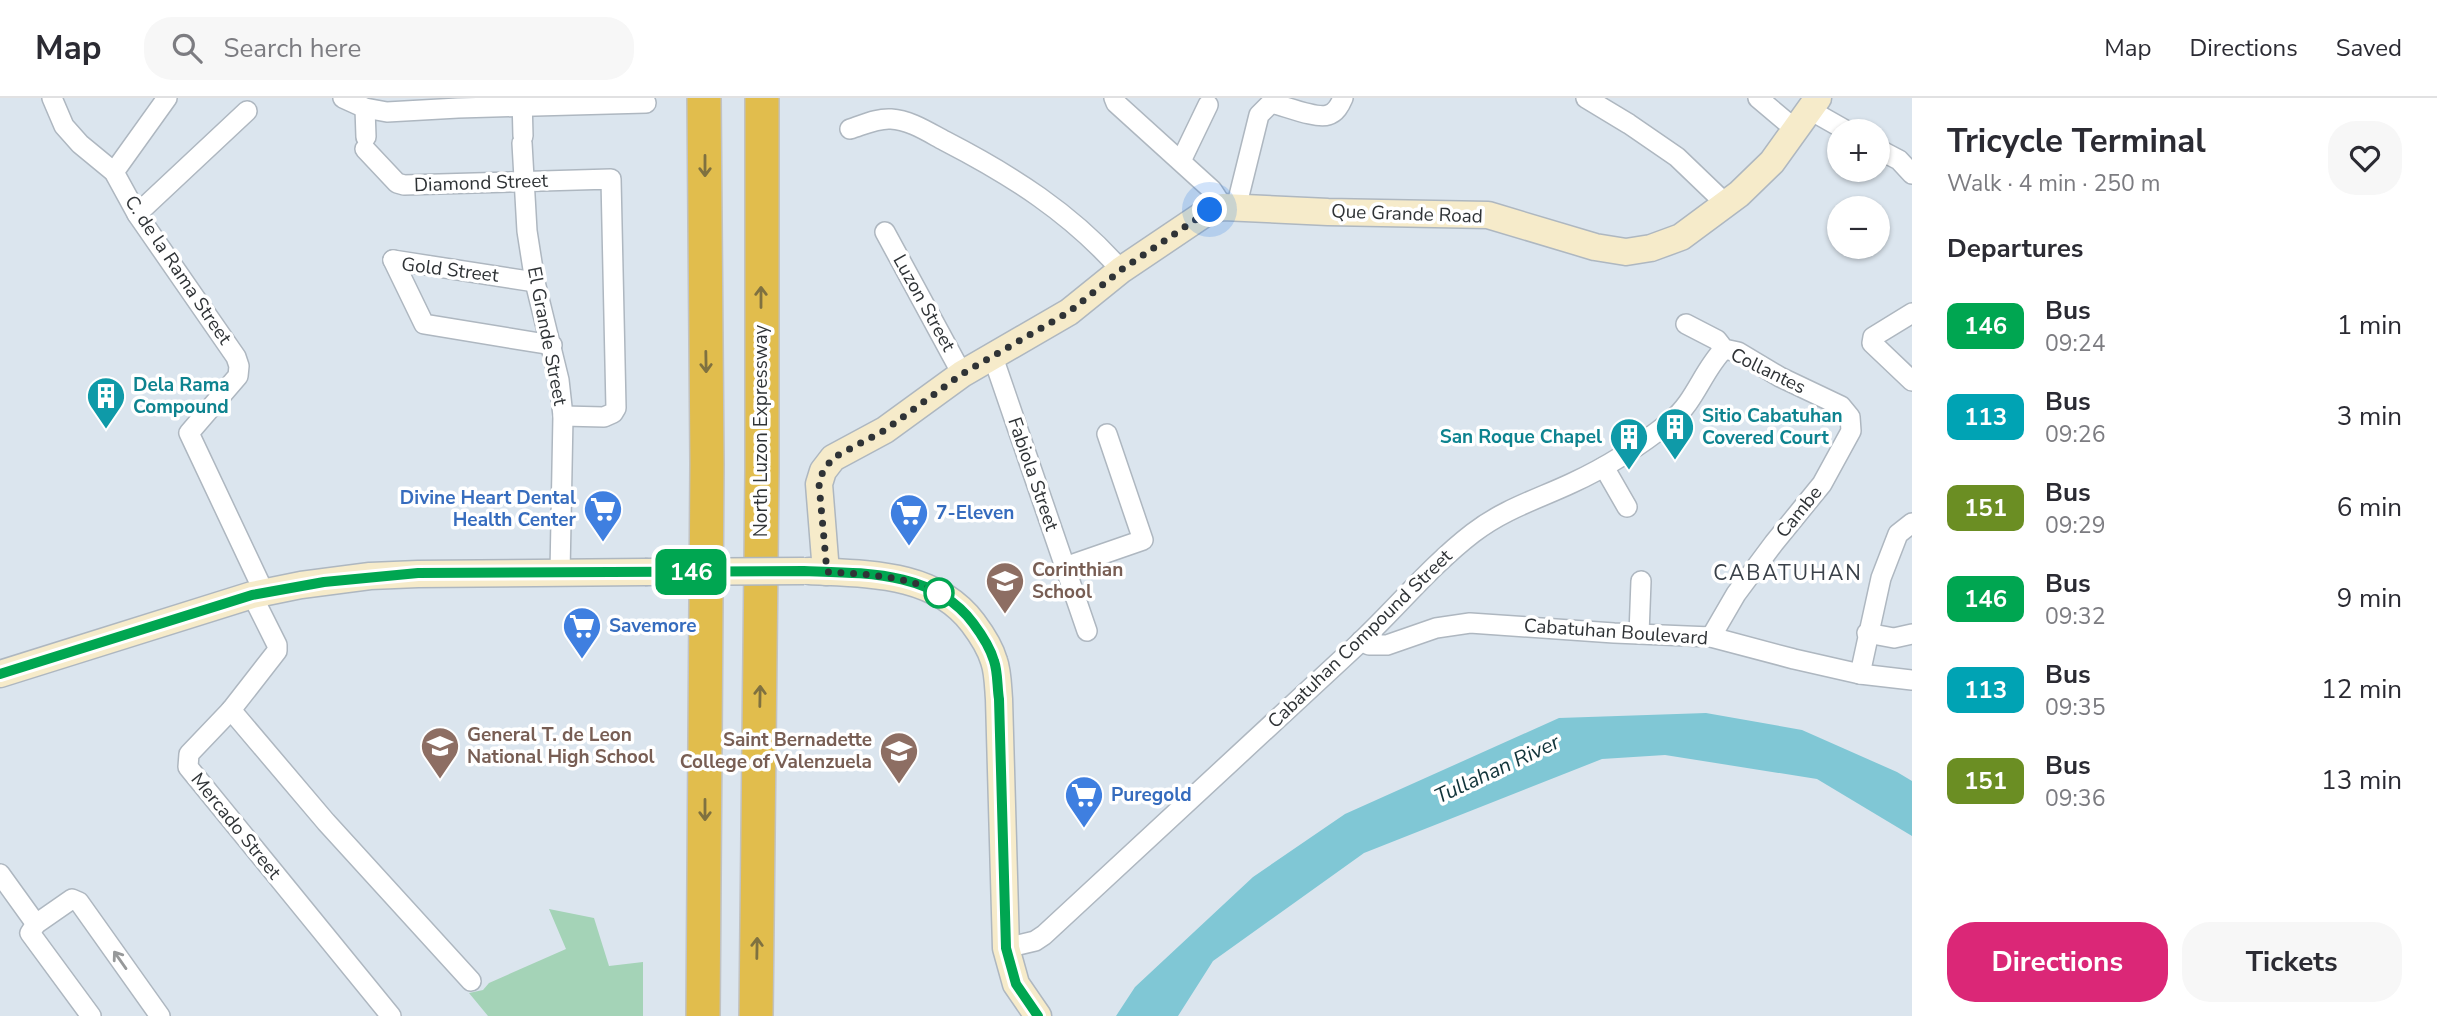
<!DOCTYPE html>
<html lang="en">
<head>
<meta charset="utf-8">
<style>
  :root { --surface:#fff; --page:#f7f7f7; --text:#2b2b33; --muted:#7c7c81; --line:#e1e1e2; --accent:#db2777 }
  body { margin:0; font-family:"Nunito Sans",sans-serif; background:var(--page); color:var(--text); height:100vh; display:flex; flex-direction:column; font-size:26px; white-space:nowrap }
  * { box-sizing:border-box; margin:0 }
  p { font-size:23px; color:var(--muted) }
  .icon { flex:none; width:38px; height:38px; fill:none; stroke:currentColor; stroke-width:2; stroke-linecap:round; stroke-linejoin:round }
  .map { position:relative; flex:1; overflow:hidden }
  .drawer { display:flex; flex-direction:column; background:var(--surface); width:525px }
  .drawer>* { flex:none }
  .badge { padding:0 14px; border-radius:10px; font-size:24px; line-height:46px }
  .tools { position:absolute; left:1827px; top:21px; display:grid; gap:14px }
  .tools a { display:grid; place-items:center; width:63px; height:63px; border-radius:50%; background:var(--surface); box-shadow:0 2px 5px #0004; font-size:35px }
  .you { position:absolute; width:35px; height:35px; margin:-18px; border:5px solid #fff; border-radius:50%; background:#1a73e8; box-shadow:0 0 0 10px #1a73e833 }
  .map>.badge { position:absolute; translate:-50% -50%; box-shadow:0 0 0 4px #fff }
  h2 { padding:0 35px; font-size:26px; line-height:63px }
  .round { display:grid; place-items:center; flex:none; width:74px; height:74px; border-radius:28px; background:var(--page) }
  .overview { display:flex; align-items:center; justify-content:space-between; height:119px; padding:0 35px }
  h1 { font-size:33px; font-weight:700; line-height:52px }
  .button { display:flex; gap:14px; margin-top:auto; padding:14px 35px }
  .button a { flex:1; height:80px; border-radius:28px; background:var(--accent); color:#fff; font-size:28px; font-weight:700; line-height:80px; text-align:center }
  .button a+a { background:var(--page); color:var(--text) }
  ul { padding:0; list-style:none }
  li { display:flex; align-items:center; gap:21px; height:91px; padding:0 35px }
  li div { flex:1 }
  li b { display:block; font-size:26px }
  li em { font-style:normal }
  li .badge { min-width:77px; font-weight:700; text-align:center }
  header { display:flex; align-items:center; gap:42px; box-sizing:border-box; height:98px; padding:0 35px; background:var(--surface); border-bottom:2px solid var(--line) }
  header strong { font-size:33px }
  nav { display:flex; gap:38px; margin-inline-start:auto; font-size:24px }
  .search { width:490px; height:63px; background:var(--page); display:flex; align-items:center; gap:18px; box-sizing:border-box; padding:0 24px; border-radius:28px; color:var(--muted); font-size:26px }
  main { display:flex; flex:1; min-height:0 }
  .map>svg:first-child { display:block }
</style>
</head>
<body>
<header>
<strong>Map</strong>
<div class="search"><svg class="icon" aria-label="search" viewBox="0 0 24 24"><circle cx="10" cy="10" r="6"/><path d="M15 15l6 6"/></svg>Search here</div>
<nav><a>Map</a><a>Directions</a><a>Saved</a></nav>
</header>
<main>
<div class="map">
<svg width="1912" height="918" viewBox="0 0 1912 918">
  <rect width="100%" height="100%" fill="#dbe5ee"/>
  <path fill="#a4d3b7" d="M 549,811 L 594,820 L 609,868 L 643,864 L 643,918 L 488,918 L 469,895 L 483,892 L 489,885 L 566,851 Z"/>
  <path fill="#80c7d5" d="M 1706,615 L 1802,632 L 1897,674 L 1912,683 L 1912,738 L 1817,681 L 1665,657 L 1602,661 L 1364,755 L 1213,863 L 1178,918 L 1116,918 L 1135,889 L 1253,779 L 1345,716 L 1559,620 Z"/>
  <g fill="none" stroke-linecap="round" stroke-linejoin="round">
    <g stroke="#aeb7c0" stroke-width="22">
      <g id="street">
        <path d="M 52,0 L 64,28 L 80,46 L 114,74 L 137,116 L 236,259 L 239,268 L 238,278 L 189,335 L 264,494"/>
        <path d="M 343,0 L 365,10 L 387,14 L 458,10 L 646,5"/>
        <path d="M 522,0 L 523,38"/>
        <path d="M 1114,0 L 1116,5 L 1212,92 L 1223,109"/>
        <path d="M 1586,0 L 1629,26 L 1677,59 L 1726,106"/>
        <path d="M 1758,0 L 1796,32"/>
        <path d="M 365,10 L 366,39"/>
        <path d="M 1810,12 L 1847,33"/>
        <path d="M 850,31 C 863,27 877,20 891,21 C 910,22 928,34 945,43 C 1011,77 1071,115 1121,172"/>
        <path d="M 522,45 L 527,133 L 535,184 L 559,282 L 563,318 L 560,475"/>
        <path d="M 365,51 L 397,85 L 404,87 L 611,81 L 616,310 L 613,315 L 604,319 L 563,318"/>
        <path d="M 1878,51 L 1899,62 L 1912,76"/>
        <path d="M 1181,63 L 1208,7"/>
        <path d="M 114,74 L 167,0"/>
        <path d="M 1236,110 L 1259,17 L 1271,5 C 1285,8 1316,21 1328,17 C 1336,15 1340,7 1343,0"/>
        <path d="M 137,116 L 247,13"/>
        <path d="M 885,134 L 962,276"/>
        <path d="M 393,162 L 424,226 L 552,247"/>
        <path d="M 393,162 L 535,184"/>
        <path d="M 1912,215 L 1873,239 L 1872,245 L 1912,283"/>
        <path d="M 1686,226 L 1717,242 L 1724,251 L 1738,254 L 1780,279 L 1841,308 L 1850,319 L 1851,333 L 1822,386 L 1774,445 L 1736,496 L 1711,539"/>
        <path d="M 993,259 L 1087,533"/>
        <path d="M 1604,369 L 1627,409"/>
        <path d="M 1065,469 L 1143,442 L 1107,336"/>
        <path d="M 252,497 L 277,547 L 277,553 L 231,612 L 189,656 L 188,669 L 391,918"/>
        <path d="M 1867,535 L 1894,540 L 1912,536"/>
        <path d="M 1639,536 L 1641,483"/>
        <path d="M 1361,543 L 1369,547 L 1387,547 L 1436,530 L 1470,525 L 1614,535 L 1711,539 L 1794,561 L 1860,576 L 1912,582"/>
        <path d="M 1860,576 L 1881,480 L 1898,436 L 1912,425"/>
        <path d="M 231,612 L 326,724 L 471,883"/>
        <path d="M 0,776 L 36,826"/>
        <path d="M 1006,850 L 1035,843 L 1044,837 C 1147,741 1251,645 1355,549 C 1395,512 1430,468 1473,435 C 1504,411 1538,401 1572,385 C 1607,369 1641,347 1671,323 C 1695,304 1703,272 1724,251"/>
        <path d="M 91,918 L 30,835 L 36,826 L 72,801 L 79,804 L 160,918"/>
      </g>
    </g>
    <g stroke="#aeb7c0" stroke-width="29">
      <g id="secondary">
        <path d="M 809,473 C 867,476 935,474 973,525 C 982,537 990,549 994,563 C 998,574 998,589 999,601 L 1006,850 L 1016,886 L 1038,918"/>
        <path d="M 826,474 L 819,386 L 823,373 L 833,360 L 885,332 L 962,276 L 1069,214 L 1121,172 L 1210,112 L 1223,109 L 1328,114 L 1488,117 L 1595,149 L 1626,154 L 1651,150 L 1681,139 L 1739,96 L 1772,64 L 1818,0"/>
        <path d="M 0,576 L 252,497 L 301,487 L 370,478 L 418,476 L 645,474"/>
      </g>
    </g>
    <g stroke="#c1c2c3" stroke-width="36">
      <g id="highway">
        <path d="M 703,918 L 707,366 L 704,0"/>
        <path d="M 756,918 L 762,373 L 762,0"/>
      </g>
    </g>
    <use href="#street" stroke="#fff" stroke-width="19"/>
    <use href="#secondary" stroke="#f6ebca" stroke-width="26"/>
    <use href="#highway" stroke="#e1bd4d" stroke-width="33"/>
    <g stroke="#aeb7c0" stroke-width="29" stroke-linecap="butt">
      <path id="secondary-bridge" d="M 645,474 L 804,473"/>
    </g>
    <use href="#secondary-bridge" stroke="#f6ebca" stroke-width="26"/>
  </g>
  <defs><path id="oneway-shaft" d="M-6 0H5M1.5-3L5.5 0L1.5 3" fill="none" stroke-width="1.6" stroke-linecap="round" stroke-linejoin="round" transform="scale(1.75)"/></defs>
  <g stroke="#7f7140">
    <use href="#oneway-shaft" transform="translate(705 68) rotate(90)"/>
    <use href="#oneway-shaft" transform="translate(761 199) rotate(-90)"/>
    <use href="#oneway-shaft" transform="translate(706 264) rotate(89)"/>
    <use href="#oneway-shaft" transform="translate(760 598) rotate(-89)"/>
    <use href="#oneway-shaft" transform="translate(705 712) rotate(90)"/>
    <use href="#oneway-shaft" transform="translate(757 850) rotate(-89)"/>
  </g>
  <use stroke="#97999a" href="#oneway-shaft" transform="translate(120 862) rotate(-125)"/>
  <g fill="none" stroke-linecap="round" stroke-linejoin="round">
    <g stroke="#fff" stroke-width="16">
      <path id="line" d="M 0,576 L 252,497 L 324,484 L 418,475 L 804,473 C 864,475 934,473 973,525 C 982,537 990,549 994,563 C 998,574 997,589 999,601 L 1006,850 L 1016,886 L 1038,918"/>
    </g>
    <use href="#line" stroke="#00a651" stroke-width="10"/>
    <path stroke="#2f3336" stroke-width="7" stroke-dasharray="0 12.6" d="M 939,495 C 907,478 865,476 827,474 L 819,386 L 823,373 L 833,360 L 885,332 L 962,276 L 1069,214 L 1121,172 L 1210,112"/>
  </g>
  <defs>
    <g id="building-pin" transform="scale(2.0125)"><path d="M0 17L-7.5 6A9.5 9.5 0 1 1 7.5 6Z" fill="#0f9aa8" stroke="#fff"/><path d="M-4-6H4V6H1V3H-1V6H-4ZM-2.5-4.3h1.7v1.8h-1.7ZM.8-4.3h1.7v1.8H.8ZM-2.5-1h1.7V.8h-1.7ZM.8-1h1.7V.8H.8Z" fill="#fff"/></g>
    <g id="supermarket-pin" transform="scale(2.0125)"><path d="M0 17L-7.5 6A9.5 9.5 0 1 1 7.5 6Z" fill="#3f7fe0" stroke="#fff"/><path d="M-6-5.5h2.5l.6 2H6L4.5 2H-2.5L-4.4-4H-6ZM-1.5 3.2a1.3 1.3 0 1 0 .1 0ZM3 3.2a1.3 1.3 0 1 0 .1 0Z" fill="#fff"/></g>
    <g id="school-pin" transform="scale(2.0125)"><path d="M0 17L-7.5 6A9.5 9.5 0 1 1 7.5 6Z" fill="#8d6e63" stroke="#fff"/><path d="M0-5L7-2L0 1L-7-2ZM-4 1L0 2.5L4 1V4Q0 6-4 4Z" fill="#fff"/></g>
    <g id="university-pin" transform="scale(2.0125)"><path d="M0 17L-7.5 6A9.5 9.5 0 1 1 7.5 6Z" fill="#8d6e63" stroke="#fff"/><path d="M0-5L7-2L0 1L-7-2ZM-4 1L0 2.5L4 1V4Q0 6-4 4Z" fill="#fff"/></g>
  </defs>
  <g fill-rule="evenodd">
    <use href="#building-pin" x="106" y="298"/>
    <use href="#building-pin" x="1675" y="329"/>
    <use href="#building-pin" x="1629" y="339"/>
    <use href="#supermarket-pin" x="603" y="411"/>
    <use href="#supermarket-pin" x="909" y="415"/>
    <use href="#school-pin" x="1005" y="483"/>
    <use href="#supermarket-pin" x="582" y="528"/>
    <use href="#school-pin" x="440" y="648"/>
    <use href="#university-pin" x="899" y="653"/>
    <use href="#supermarket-pin" x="1084" y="697"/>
  </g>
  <circle fill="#fff" stroke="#00a651" stroke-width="3.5" cx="939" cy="495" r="14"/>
  <g text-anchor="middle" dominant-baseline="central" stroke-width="7" stroke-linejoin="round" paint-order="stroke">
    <g font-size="19" fill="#2f3336" stroke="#fff">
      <text transform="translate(481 85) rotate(-2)">Diamond Street</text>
      <text transform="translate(1407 116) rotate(2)">Que Grande Road</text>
      <text transform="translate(178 172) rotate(56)">C. de la Rama Street</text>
      <text transform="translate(450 172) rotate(7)">Gold Street</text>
      <text transform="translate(924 205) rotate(61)">Luzon Street</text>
      <text transform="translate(547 238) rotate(79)">El Grande Street</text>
      <text transform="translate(1768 273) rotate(26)">Collantes</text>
      <text transform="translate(761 333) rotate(-90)">North Luzon Expressway</text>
      <text transform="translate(1033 376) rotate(71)">Fabiola Street</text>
      <text transform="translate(1799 414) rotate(-51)">Cambe</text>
      <text transform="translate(1616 534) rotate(4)">Cabatuhan Boulevard</text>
      <text transform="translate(1360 541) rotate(-44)">Cabatuhan Compound Street</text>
      <text transform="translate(236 728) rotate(51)">Mercado Street</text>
    </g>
    <g font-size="19" font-weight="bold" fill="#0d838f" stroke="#fff" text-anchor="start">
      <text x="133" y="287">Dela Rama<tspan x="133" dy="22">Compound</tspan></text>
      <text x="1702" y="318">Sitio Cabatuhan<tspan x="1702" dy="22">Covered Court</tspan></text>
      <text x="1602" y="339" text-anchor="end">San Roque Chapel</text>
    </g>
    <g font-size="19" font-weight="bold" fill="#366cbe" stroke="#fff" text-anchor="start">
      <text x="576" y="400" text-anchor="end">Divine Heart Dental<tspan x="576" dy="22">Health Center</tspan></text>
      <text x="936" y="415">7-Eleven</text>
      <text x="609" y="528">Savemore</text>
      <text x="1111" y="697">Puregold</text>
    </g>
    <g font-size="19" font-weight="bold" fill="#785e54" stroke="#fff" text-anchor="start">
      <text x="1032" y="472">Corinthian<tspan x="1032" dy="22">School</tspan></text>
      <text x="467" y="637">General T. de Leon<tspan x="467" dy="22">National High School</tspan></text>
      <text x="872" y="642" text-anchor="end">Saint Bernadette<tspan x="872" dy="22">College of Valenzuela</tspan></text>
    </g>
    <g font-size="21" letter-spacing="2" fill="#394048" stroke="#fff">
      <text x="1788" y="475">CABATUHAN</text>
    </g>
    <g font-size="21" font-style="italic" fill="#11343a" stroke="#fff">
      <text transform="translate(1497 671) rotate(-25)">Tullahan River</text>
    </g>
  </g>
</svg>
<div class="tools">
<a>+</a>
<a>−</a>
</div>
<div class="you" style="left:1210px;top:112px"></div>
<b class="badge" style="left:691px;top:474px;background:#00a651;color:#fff">146</b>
</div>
<section class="drawer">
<div class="overview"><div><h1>Tricycle Terminal</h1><p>Walk · 4 min · 250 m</p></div><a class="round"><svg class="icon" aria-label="heart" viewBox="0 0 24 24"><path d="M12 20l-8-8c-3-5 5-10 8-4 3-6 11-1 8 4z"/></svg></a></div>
<h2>Departures</h2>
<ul>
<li><span class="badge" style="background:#00a651;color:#fff">146</span><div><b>Bus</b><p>09:24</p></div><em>1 min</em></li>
<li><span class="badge" style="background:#00a3b4;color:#fff">113</span><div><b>Bus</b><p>09:26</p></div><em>3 min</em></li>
<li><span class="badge" style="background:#6b8e23;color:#fff">151</span><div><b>Bus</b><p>09:29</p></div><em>6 min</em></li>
<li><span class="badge" style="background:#00a651;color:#fff">146</span><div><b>Bus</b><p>09:32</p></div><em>9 min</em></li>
<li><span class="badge" style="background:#00a3b4;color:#fff">113</span><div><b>Bus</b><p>09:35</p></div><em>12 min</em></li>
<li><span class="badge" style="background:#6b8e23;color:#fff">151</span><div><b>Bus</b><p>09:36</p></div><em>13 min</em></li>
</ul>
<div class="button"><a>Directions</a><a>Tickets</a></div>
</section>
</main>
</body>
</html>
